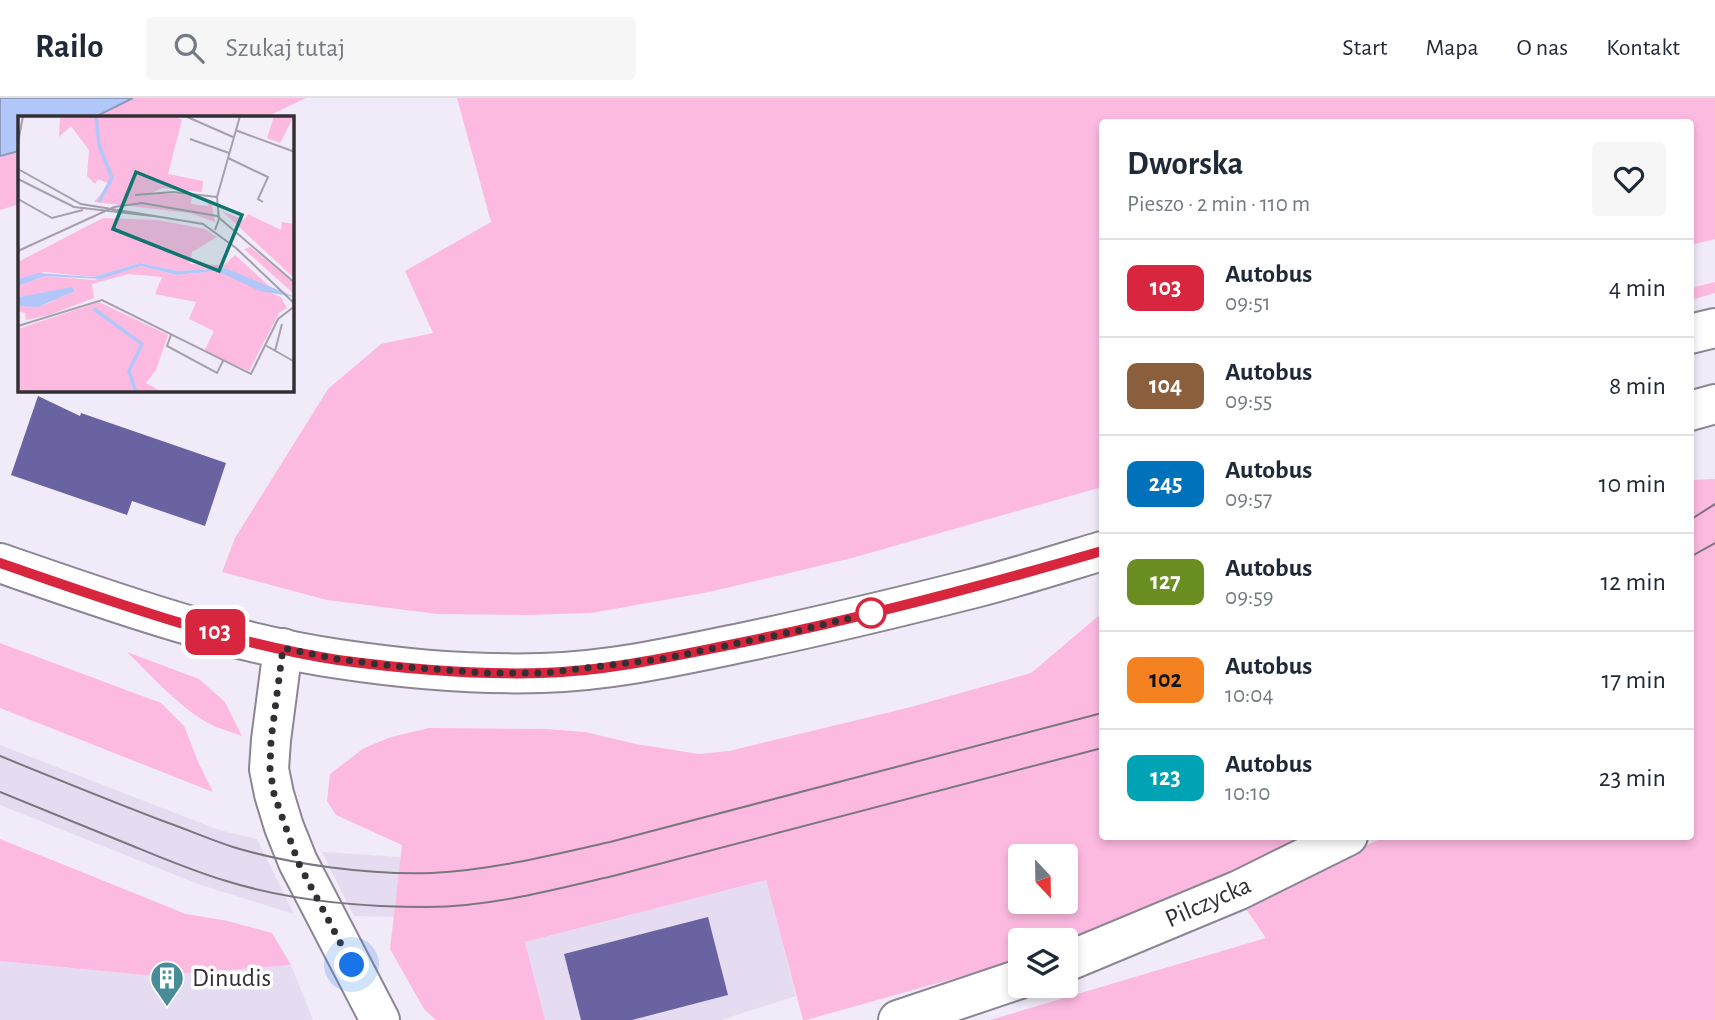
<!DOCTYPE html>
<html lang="pl">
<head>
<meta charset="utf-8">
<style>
  :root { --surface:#fff; --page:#f6f6f7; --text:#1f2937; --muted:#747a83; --line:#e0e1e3 }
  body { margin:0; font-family:"Alegreya Sans",sans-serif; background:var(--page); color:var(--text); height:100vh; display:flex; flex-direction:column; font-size:26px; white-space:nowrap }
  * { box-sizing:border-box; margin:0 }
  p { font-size:23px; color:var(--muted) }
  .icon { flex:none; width:38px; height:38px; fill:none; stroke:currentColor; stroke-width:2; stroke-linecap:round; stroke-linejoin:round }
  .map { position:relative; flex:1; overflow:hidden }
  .sheet { position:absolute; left:1099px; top:21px; width:595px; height:721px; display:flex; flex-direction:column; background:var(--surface); border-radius:7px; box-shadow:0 4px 10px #0003 }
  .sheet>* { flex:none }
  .badge { padding:0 14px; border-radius:10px; font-size:24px; line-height:46px }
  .needle { width:46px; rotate:158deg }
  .fabs { position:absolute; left:1008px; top:746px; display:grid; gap:14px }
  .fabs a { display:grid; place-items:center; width:70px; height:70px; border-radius:7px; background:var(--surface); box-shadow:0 4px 10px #0003; font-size:35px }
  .you { position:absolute; width:35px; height:35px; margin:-18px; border:5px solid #fff; border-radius:50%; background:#1a73e8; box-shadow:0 0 0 10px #1a73e833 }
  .map>.badge { position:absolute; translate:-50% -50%; box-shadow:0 0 0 4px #fff }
  .round { display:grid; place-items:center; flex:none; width:74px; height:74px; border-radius:7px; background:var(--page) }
  .summary { display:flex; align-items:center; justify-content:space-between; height:119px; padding:0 28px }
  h1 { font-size:33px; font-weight:600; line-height:52px }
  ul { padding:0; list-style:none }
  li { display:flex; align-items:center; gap:21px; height:98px; padding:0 28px; border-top:2px solid var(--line) }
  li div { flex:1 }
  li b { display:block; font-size:26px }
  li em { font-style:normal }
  li .badge { min-width:77px; font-weight:700; text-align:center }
  header { display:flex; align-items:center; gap:42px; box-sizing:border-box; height:98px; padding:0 35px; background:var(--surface); border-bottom:2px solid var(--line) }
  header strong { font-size:33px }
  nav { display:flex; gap:38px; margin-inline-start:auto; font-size:24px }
  .search { width:490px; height:63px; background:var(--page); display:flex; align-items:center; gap:18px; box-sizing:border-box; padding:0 24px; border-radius:7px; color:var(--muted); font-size:26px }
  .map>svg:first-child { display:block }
</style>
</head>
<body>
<header>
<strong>Railo</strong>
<div class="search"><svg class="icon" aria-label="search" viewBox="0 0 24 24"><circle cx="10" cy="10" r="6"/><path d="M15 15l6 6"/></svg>Szukaj tutaj</div>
<nav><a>Start</a><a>Mapa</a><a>O nas</a><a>Kontakt</a></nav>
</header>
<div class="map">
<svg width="1715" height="922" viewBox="0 0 1715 922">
  <rect width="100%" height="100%" fill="#f1eaf9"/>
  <g fill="#e6dcf2">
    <path d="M 0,647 L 219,732 L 257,741 L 294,816 L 198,786 L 0,707 Z"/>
    <path d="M 322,754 L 401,759 L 394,819 L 354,818 Z"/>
    <path d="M 766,782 L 796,898 L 721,922 L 545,922 L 525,844 Z"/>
    <path d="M 0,863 L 153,878 L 291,867 L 313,922 L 0,922 Z"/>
  </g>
  <g fill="#fdbae1" fill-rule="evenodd">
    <path d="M 133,0 L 306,0 L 266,19 L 95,19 Z"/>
    <path d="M 457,0 L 1715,0 L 1715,141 L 1691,147 L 1690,24 L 1102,24 L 1102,389 L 852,460 L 709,494 L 591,515 L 528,517 L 437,516 L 327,502 L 222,474 L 235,440 L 328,291 L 381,246 L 433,235 L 405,173 L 491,124 Z"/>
    <path d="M 19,53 L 19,106 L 0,112 L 0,58 Z"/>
    <path d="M 1715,184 L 1715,195 L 1691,202 L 1691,190 Z"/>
    <path d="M 1715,381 L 1715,922 L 990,922 L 1266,840 L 1244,808 L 1384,739 L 1690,738 L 1691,382 Z"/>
    <path d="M 1102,515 L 1102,738 L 1320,739 L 1066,848 L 1066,842 L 1020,842 L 1020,862 L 806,922 L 803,922 L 766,782 L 525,844 L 545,922 L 436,922 L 424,911 L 390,851 L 402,747 L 336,717 L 327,703 L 330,676 L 364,650 L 391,639 L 429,630 L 547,631 L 585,634 L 636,646 L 699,656 L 729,653 L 911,609 L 1031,575 ZM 1020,758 L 1066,758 L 1066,803 L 1020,803 Z"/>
    <path d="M 0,545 L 161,605 L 184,628 L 199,666 L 213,694 L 0,610 Z"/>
    <path d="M 127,554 L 199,581 L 225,604 L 242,638 C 234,635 224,632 216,629 C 183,614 153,579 127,554 Z"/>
    <path d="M 0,741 L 186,816 L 228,823 L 272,835 L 291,867 L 153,878 L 0,863 Z"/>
  </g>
  <path fill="#b2c7f9" stroke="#8c9abe" stroke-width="2" d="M 0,0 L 133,0 L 95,19 L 19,19 L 19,53 L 0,58 Z"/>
  <g fill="#6964a1">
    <path d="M 38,298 L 80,318 L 81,315 L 226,365 L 205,428 L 132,403 L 127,417 L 11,377 Z"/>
    <path d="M 708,819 L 728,897 L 632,922 L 581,922 L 564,856 Z"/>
  </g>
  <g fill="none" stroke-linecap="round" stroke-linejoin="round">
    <g stroke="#8c8694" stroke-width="42">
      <g id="minor">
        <path d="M 283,550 L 271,642 L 269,671 L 274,696 L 284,729 L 298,764 L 380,922"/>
        <path d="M 1066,864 L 1239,792 L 1348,738"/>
        <path d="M 898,922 L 1020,881"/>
      </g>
    </g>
    <g stroke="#8c8694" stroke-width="42">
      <g id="tertiary">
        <path d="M 1690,236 L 1715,230"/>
        <path d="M 1690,313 L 1715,306"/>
        <path d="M 0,465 C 110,503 223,544 339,561 C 405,571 475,577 542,575 C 611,573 678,558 745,544 C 821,528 896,510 971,491 C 1015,480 1059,466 1102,453"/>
      </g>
    </g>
    <use href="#minor" stroke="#fff" stroke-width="38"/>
    <use href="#tertiary" stroke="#fff" stroke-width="38"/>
    <g stroke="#7a767f" stroke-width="2">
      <path d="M 1690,422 L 1715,406"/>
      <path d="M 1690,459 L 1715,445"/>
      <path d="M 0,658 C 54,680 108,702 163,723 C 186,731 209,741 233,749 C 292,767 370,777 432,775 C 493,772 551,757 610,744 L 1102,615"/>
      <path d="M 0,694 C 39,710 79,726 118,742 C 153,756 187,771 223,782 C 286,802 362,809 428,809 C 490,809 557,791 617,777 L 1102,650"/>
    </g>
  </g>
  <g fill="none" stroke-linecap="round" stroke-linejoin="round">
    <g stroke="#fff" stroke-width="16">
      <path id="line" d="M 0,465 C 110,503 223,544 338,562 C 405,571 476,577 542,575 C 609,573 674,558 739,545 C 862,520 982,488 1102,453"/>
    </g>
    <use href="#line" stroke="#d7263d" stroke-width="10"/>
    <path stroke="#323035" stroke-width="7" stroke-dasharray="0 12.6" d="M 352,867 L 298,764 L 274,696 L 270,671 L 271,642 L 283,550 L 337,561 L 393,568 L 485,575 L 544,575 L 662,561 L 801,532 L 875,514 L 871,515"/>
  </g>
  <defs>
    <g id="building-pin" transform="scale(1.75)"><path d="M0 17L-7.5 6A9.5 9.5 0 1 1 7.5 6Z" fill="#478c98" stroke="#fff"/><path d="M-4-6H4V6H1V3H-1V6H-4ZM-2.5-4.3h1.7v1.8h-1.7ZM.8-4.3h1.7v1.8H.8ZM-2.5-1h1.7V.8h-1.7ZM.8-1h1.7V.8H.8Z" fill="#fff"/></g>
  </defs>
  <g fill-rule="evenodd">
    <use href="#building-pin" x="167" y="880"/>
  </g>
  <circle fill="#fff" stroke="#d7263d" stroke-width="3.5" cx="871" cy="515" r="14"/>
  <g text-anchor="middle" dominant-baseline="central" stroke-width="7" stroke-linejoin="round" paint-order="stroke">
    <g font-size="26" fill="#323035" stroke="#fff">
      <text transform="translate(1208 804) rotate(-24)">Pilczycka</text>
    </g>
    <g font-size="26" fill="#323035" stroke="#fff" text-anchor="start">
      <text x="192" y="880">Dinudis</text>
    </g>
  </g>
  <g transform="translate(18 18)">
    <rect width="276" height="276" fill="#f1eaf9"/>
    <path d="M 42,0 L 160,2 L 164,4 L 150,58 L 185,65 L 184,76 L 144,72 L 134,77 L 174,79 L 173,88 L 189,90 L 193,83 L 197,106 L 172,97 L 76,86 L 92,68 L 80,63 L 77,68 L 69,60 L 71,34 L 53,10 L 41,21 ZM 256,0 L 276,0 L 262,27 L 249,22 ZM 204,95 L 226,104 L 230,98 L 263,114 L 264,106 L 276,108 L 276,162 ZM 85,102 L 140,104 L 187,113 L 199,121 L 174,136 L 172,148 L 206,149 L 217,139 L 258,176 L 207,152 L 160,155 L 122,147 L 75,161 L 27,156 L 0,163 L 0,146 ZM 232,131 L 276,167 L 276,178 L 226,133 ZM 123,150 L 159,159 L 199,155 L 263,181 L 269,192 L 261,197 L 231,255 L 186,235 L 196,215 L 171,203 L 178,186 L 137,178 L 144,161 L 110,158 L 74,168 L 76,182 L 31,199 L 8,204 L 7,197 L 0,195 L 0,190 L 26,189 L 58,174 L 0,181 L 0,170 L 27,160 L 76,164 ZM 81,186 L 150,219 L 138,254 L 128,267 L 144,276 L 0,276 L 0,213 Z" fill="#fdbae1"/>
    <path d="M 122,147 L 160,155 L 207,152 L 277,181 L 242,175 L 199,155 L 159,159 L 123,150 L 83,163 L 27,160 L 0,170 L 0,163 L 21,157 L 75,161 ZM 54,171 L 57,175 L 20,191 L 0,190 L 1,181 Z" fill="#b2c7f9"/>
    <path fill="none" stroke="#b2c7f9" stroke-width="3.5" d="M 78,0 L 81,29 L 94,62 L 81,86M 76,193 L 124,228 L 111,255 L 118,276"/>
    <path fill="none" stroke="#a5a0ab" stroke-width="2" d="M 167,0 L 215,21M 217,14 L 277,36M 172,23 L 211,37M 0,27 L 5,0M 210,42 L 250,61 L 240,83 L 245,86M 0,53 L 63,88 L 185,108 L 218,132 L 277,188M 0,63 L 56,91 L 135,100M 117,79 L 155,76 L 199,81M 0,83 L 34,102 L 65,94M 197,114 L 201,103 L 199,81 L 222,0M 0,135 L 96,91 L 124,87 L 199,100 L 277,167M 0,210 L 84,184 L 233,258 L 260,203 L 277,190M 153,219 L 149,230 L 199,257 L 205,245M 247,229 L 277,246M 257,235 L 264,208"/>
    <path fill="#0f766e" fill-opacity="0.15" stroke="#0f766e" stroke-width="3.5" d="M 118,56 L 224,99 L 201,155 L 95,113 Z"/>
    <rect width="276" height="276" fill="none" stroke="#323035" stroke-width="3.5"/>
  </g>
</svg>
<div class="fabs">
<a><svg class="needle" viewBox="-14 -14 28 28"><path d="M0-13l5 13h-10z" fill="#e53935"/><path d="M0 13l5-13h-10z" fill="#747a83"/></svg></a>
<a><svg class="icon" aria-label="layers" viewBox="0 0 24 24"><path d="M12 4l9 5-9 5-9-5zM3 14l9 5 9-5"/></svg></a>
</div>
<div class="you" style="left:352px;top:867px"></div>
<b class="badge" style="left:215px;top:534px;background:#d7263d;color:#fff">103</b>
<section class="sheet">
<div class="summary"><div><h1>Dworska</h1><p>Pieszo · 2 min · 110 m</p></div><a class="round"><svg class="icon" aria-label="heart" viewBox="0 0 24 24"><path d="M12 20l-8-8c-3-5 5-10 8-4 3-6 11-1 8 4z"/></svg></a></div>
<ul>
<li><span class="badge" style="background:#d7263d;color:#fff">103</span><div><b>Autobus</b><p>09:51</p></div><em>4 min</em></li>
<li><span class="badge" style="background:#8b5e3c;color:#fff">104</span><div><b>Autobus</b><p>09:55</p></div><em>8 min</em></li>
<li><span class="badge" style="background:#0072bc;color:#fff">245</span><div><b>Autobus</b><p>09:57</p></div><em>10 min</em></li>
<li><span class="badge" style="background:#6b8e23;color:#fff">127</span><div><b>Autobus</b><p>09:59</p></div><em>12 min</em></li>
<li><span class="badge" style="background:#f58220;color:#111">102</span><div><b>Autobus</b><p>10:04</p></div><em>17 min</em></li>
<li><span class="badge" style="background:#00a3b4;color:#fff">123</span><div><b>Autobus</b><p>10:10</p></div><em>23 min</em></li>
</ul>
</section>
</div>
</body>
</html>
